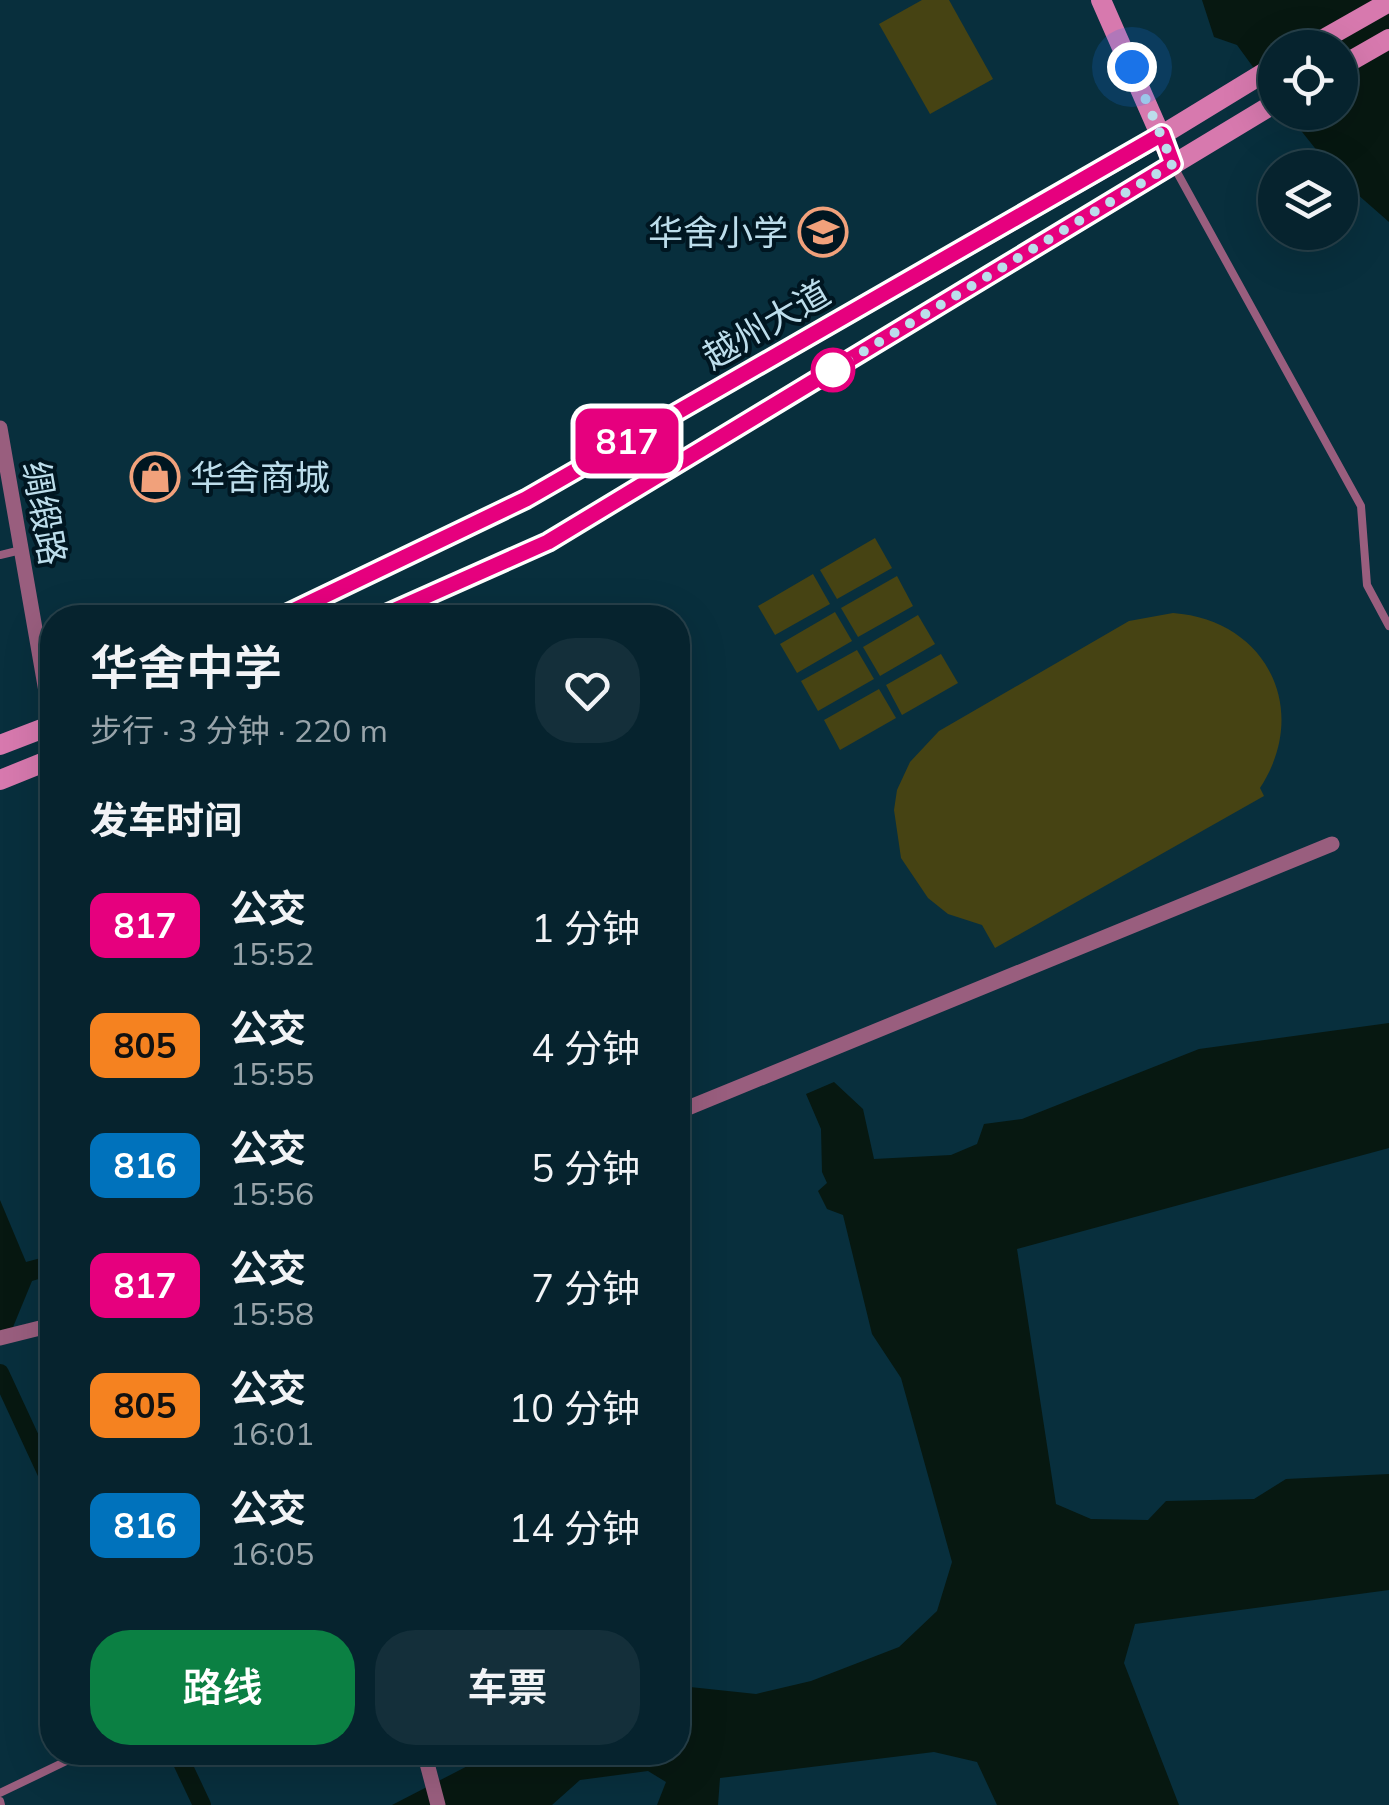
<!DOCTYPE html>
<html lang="zh">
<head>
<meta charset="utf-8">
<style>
  :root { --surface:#06232e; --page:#142f3a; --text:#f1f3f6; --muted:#98a4aa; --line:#27404a; --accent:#0b8043 }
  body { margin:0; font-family:Mulish,"Noto Sans SC",sans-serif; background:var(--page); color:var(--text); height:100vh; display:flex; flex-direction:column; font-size:38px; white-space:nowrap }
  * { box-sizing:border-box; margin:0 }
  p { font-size:32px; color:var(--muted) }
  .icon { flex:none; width:55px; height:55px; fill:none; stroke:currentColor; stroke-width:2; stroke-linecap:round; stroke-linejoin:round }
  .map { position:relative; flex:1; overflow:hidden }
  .sheet { position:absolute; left:40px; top:605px; width:650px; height:1160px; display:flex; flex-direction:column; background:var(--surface); border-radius:40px; box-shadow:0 10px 40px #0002,0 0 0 2px var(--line) }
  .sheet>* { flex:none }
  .badge { padding:0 20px; border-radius:15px; font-size:35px; line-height:65px }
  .fabs { position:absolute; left:1258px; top:30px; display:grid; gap:20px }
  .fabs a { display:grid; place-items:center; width:100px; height:100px; border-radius:50%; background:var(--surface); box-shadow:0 10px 40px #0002,0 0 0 2px var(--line); font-size:50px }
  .you { position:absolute; width:50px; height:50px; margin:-25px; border:8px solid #fff; border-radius:50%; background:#1a73e8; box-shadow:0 0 0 15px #1a73e833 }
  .map>.badge { position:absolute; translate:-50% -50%; box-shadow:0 0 0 5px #fff }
  h2 { padding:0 50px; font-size:38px; line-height:90px }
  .round { display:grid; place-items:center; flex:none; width:105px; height:105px; border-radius:40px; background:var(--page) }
  .headline { display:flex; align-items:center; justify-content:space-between; height:170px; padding:0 50px }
  h1 { font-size:48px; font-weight:600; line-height:75px }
  .primary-button { display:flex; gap:20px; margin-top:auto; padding:20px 50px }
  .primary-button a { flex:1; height:115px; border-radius:40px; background:var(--accent); color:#fff; font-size:40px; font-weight:600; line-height:115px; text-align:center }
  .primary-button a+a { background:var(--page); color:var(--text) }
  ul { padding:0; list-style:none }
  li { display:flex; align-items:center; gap:30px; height:120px; padding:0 50px }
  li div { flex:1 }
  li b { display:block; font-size:38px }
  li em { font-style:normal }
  li .badge { min-width:110px; font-weight:700; text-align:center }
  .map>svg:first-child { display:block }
</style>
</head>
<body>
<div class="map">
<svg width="1389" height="1805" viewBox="0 0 1389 1805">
  <rect width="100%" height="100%" fill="#082f3d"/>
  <g fill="#464313">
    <path d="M 922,0 L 949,0 L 993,79 L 930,114 L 879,24 Z"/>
    <path d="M 875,538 L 892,568 L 837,599 L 820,570 Z"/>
    <path d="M 813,574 L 830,604 L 775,635 L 758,606 Z"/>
    <path d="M 897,576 L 913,606 L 858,637 L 841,608 Z"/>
    <path d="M 835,612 L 852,641 L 797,673 L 780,644 Z"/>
    <path d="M 1173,613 C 1267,620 1311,710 1260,788 L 1264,796 L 995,948 L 982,925 L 948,914 L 928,898 L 901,858 L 894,810 L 897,790 L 910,762 L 939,731 L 1129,621 Z"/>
    <path d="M 918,615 L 935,644 L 880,676 L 863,647 Z"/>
    <path d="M 857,650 L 874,679 L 818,711 L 801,681 Z"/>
    <path d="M 941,654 L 958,683 L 902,715 L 886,685 Z"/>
    <path d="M 879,689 L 896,718 L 840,750 L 824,720 Z"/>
  </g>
  <g fill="#071811">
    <path d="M 1202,0 L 1389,0 L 1389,222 L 1340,179 L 1340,168 L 1330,167 L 1287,113 L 1340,112 L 1340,48 L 1275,48 L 1275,97 L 1237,45 L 1214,37 Z"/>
    <path d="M 1389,1023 L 1389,1148 L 1017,1249 L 1056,1504 L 1091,1519 L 1148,1520 L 1166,1501 L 1254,1499 L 1286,1479 L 1389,1474 L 1389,1590 L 1135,1624 L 1124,1663 L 1179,1805 L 997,1805 L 977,1762 L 934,1752 L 720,1778 L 718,1805 L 657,1805 L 666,1782 L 648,1771 L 580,1780 L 552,1805 L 392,1805 L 485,1757 L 486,1753 L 678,1752 L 678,1693 L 690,1687 L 756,1694 L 811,1681 L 899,1647 L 937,1611 L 952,1562 L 901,1378 L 872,1334 L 843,1215 L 827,1209 L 818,1191 L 827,1183 L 822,1172 L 821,1129 L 806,1094 L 834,1082 L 863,1109 L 874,1159 L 951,1155 L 977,1144 L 984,1124 L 1022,1119 L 1199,1049 Z"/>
    <path d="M 0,1200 L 26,1262 L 52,1255 L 52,1275 L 32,1281 L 11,1332 L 0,1334 Z"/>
  </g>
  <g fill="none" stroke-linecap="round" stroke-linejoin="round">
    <g stroke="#071811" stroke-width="18">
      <path d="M 0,1373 L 52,1485"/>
      <path d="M 177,1752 L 202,1805"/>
    </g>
    <g stroke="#995e7e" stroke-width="8">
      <path d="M 1173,165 L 1361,506 L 1367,585 L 1389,626"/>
      <path d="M 0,555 L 21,550"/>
      <path d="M 0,1793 L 85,1752"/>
      <path d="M 0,1801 L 1,1805"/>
    </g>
    <g stroke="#995e7e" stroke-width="15">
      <path d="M 0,428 L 52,726"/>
      <path d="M 678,1112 L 1332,844"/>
      <path d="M 0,1338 L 52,1325"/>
      <path d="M 424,1752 L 438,1805"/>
    </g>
    <g stroke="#d779ae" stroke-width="20">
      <path d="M 1101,0 L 1173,164"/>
      <path d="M 1308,48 L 1389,2"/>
      <path d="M 1340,67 L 1389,39"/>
      <path d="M 278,618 L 526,499 L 1162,135 L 1275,66"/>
      <path d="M 377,618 L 548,542 L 1275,103"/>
      <path d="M 0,745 L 52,725"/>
      <path d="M 0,780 L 52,759"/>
    </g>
  </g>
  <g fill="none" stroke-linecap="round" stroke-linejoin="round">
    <g stroke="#fff" stroke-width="22">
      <path id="line" d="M 278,618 L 526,499 L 1162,134 L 1173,164 L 548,542 L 377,618"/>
    </g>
    <use href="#line" stroke="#e6007e" stroke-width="15"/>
    <path stroke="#bcddeb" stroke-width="10" stroke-dasharray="0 18" d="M 833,370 L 1173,164 L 1132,67"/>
  </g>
  <defs>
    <g id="school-ring" transform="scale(2.5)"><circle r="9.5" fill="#001621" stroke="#f1a17b" stroke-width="1.5"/><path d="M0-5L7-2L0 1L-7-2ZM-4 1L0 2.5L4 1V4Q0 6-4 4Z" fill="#f1a17b"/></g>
    <g id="shop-ring" transform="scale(2.5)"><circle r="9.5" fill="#001621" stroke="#f1a17b" stroke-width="1.5"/><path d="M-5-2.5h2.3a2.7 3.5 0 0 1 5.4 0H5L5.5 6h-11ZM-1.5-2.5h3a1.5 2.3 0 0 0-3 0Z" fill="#f1a17b"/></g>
  </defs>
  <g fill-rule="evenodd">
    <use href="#school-ring" x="823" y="232"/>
    <use href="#shop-ring" x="155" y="477"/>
  </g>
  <circle fill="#fff" stroke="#e6007e" stroke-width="5" cx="833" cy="370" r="20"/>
  <g text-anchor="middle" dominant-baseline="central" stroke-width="8" stroke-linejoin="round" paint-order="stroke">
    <g font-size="35" fill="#bcddeb" stroke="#001621" text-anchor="end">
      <text x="788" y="232">华舍小学</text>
      <text x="190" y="477" text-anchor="start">华舍商城</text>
    </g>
    <g font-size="35" fill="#bcddeb" stroke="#001621">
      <text transform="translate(766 324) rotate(-30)">越州大道</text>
      <text transform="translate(45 513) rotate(80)">绸缎路</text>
    </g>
  </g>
</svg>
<div class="fabs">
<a><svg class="icon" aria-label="locate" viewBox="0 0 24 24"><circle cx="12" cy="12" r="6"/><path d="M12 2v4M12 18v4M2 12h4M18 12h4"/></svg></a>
<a><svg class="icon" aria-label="layers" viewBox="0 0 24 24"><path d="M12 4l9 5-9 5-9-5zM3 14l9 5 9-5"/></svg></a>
</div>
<div class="you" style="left:1132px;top:67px"></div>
<b class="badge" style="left:627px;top:441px;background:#e6007e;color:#fff">817</b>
<section class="sheet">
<div class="headline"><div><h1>华舍中学</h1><p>步行 · 3 分钟 · 220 m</p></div><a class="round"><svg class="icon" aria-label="heart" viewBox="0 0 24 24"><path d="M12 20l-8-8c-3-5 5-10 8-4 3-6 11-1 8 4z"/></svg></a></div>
<h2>发车时间</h2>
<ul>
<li><span class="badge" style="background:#e6007e;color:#fff">817</span><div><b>公交</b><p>15:52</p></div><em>1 分钟</em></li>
<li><span class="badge" style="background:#f58220;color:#111">805</span><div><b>公交</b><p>15:55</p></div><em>4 分钟</em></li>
<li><span class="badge" style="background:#0072bc;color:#fff">816</span><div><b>公交</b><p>15:56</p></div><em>5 分钟</em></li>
<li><span class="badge" style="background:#e6007e;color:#fff">817</span><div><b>公交</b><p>15:58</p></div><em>7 分钟</em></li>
<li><span class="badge" style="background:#f58220;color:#111">805</span><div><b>公交</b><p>16:01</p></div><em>10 分钟</em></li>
<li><span class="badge" style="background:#0072bc;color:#fff">816</span><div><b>公交</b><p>16:05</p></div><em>14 分钟</em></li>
</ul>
<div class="primary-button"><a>路线</a><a>车票</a></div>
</section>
</div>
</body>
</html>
